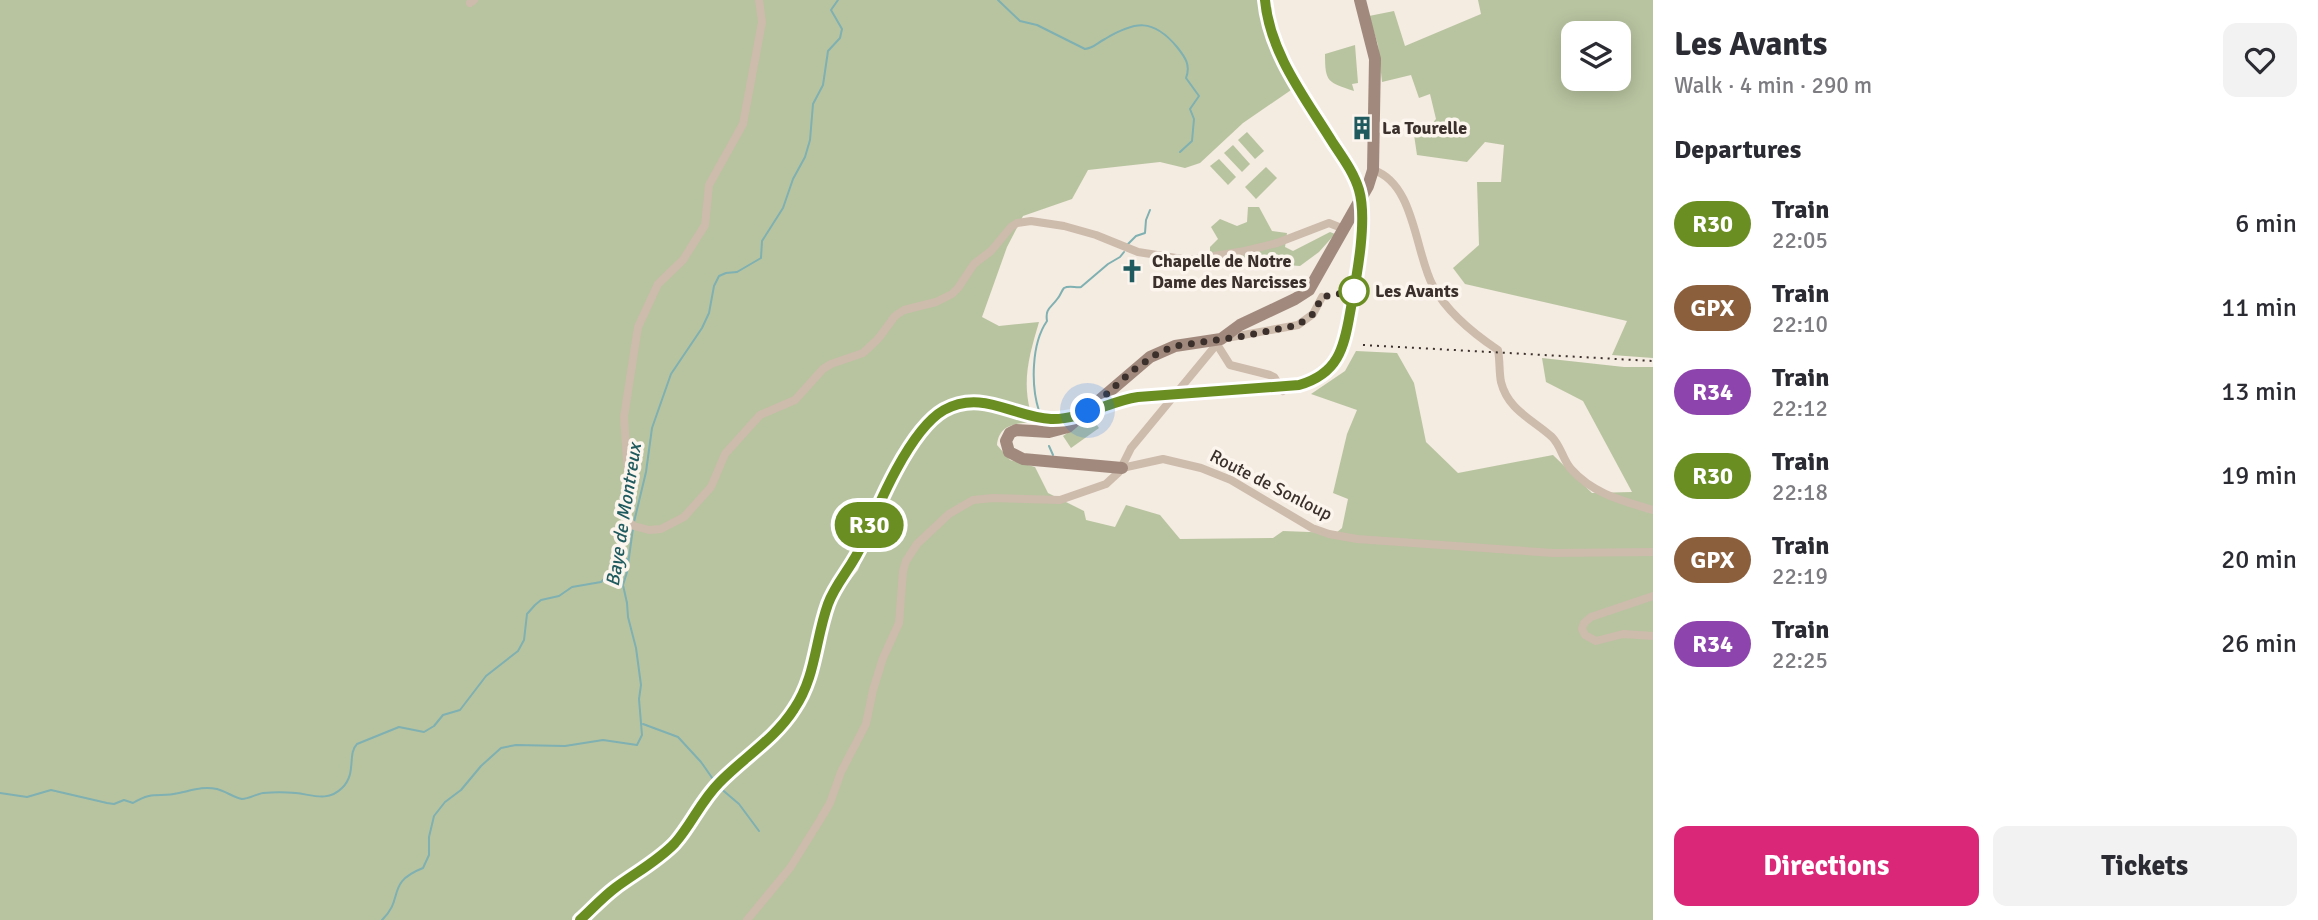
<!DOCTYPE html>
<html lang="en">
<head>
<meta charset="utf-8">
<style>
  :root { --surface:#fff; --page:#f2f2f3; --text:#2b2b33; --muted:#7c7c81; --accent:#db2777 }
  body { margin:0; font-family:Signika,sans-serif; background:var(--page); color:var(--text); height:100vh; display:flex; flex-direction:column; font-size:26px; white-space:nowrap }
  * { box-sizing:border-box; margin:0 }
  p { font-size:23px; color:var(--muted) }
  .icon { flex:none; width:38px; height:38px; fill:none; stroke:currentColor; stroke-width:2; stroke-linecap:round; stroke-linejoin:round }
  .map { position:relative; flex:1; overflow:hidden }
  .side { display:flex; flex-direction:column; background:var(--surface); width:665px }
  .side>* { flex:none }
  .badge { padding:0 14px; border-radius:23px; font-size:24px; line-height:46px }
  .controls { position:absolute; left:1561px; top:21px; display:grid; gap:14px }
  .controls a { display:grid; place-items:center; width:70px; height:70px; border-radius:14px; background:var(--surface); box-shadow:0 4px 18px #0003; font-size:35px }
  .you { position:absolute; width:35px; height:35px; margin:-18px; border:5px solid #fff; border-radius:50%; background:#1a73e8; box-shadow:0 0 0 10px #1a73e833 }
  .map>.badge { position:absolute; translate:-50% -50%; box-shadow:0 0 0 4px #fff }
  h2 { padding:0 21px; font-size:26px; line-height:63px }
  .round { display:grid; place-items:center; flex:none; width:74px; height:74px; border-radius:14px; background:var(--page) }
  .headline { display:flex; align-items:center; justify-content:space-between; height:119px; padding:0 21px }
  h1 { font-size:33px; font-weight:800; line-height:52px }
  .action { display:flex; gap:14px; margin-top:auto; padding:14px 21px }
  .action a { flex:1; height:80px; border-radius:14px; background:var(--accent); color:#fff; font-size:28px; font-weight:800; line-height:80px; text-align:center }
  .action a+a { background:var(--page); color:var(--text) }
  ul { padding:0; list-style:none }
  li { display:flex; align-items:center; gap:21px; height:84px; padding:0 21px }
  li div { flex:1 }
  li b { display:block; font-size:26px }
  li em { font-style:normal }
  li .badge { min-width:77px; font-weight:700; text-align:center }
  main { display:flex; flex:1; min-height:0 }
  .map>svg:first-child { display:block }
</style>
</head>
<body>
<main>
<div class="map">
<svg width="1653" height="920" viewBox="0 0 1653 920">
  <rect width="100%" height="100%" fill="#f4ebe1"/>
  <g fill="#b8c4a0" fill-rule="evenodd">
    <path d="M 0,0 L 1261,0 C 1267,39 1274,54 1294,88 L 1243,123 L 1200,163 L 1185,168 L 1160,162 L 1088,170 L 1072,199 L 1023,216 L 1007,247 L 982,317 L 999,326 L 1039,322 C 1030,353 1022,379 1030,410 L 995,398 L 974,397 L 950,401 L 930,413 L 904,447 L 859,530 L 851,558 L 825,597 L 834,600 L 858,570 L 881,512 L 925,434 L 942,418 L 958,409 L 979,405 L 987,406 L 1037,422 C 1018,423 999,423 997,445 L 1010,460 L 1035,467 L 1048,493 L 1084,511 L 1086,520 L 1115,527 L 1126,505 L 1160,515 L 1180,539 L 1273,538 L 1283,531 L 1336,533 L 1342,528 L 1348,499 L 1333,493 L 1347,434 L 1357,410 L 1311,394 L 1345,371 L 1356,351 L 1397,353 L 1414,383 L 1426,442 L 1458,473 L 1553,455 L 1592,493 L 1632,492 L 1583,401 L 1546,382 L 1542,358 L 1624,367 L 1653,367 L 1653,920 L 588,920 L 580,914 L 575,920 L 0,920 ZM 813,641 L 826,641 L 815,683 L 792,723 L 719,790 L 674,850 L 601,905 L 595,899 L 667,845 L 680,829 L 693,807 L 696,806 C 703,797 709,788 716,780 C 742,751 780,729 798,693 C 806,677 810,659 813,641 Z"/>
    <path d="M 1478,0 L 1653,0 L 1653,358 L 1612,355 L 1627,321 L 1465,284 L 1453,268 L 1479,245 L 1477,182 L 1501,182 L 1504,145 L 1485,142 L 1467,162 L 1417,155 L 1413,128 L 1431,125 L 1436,119 L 1430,94 L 1419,98 L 1411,75 L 1382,82 L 1378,45 L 1369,16 L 1394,11 L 1405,46 L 1481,14 ZM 1573,33 L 1619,33 L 1619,79 L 1573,79 Z"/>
    <path d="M 1355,45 L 1358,83 L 1352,84 L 1354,91 C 1328,82 1325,83 1325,54 Z"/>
    <path d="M 1247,132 L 1264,151 L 1255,159 L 1238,140 Z"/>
    <path d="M 1233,145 L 1250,164 L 1242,172 L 1224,153 Z"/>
    <path d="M 1219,159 L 1236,177 L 1228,185 L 1210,166 Z"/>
    <path d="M 1266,167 L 1277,178 L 1256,199 L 1245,187 Z"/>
    <path d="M 1248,207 L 1259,207 L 1272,231 L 1287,233 L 1285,247 L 1293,251 L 1330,232 L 1335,234 L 1319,252 L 1300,266 L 1286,265 L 1279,255 L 1275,263 L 1247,260 L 1217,265 L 1210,263 L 1210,247 L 1218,239 L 1211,227 L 1220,219 L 1237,226 L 1247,222 Z"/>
    <path d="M 1091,417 L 1099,428 L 1071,448 L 1063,436 Z"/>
  </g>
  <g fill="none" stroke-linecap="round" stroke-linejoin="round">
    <g stroke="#7fb0b2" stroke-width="2">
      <path d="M 998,0 L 1020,21 L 1037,25 L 1085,49 C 1094,48 1097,43 1105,39 C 1135,21 1153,18 1177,47 C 1185,57 1191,65 1186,78 L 1199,96 L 1190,109 L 1194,119 L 1192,141 L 1180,152"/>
      <path d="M 1128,244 L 1136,236 L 1145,233 L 1146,220 L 1150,210"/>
      <path d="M 1039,411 C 1031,386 1031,344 1047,321 C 1045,308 1051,308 1058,298 C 1060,296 1062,290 1064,288 C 1069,285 1076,288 1081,287 L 1108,264 L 1120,257 L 1124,252"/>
      <path d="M 1049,446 L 1053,455"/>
      <path d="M 634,522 L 646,472 L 652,428 L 671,374 L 702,328 L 709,313 L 714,286 L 719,276 L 726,273 L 737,272 L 761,258 L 762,241 L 783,208 L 793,179 L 805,157 L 810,140 L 813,104 L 823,85 L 828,51 L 840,38 L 842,29 L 831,10 L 838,0"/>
      <path d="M 643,724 L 678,737 L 701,762 L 715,782"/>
      <path d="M 719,787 L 739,804 L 759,831"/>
      <path d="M 0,793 L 27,797 L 51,790 L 107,803 L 114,804 L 124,800 L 133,803 C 154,790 159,798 179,793 C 193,790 203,786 217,789 C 225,791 235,798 242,799 C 249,799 256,794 263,793 C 273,792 286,792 296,793 C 313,795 328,802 342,788 C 357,774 347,754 357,744 L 399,727 L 424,732 L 434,726 L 443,715 L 460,710 L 486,676 L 518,651 L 524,640 L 527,614 L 535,605 L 541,600 L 559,596 L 572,587 L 601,582 L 608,575 L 616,563 L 628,559"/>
      <path d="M 382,920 C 405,898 385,883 423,868 L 429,855 L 429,837 L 434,816 L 445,802 L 461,790 L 481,766 L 501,748 L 516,745 L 565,746 L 603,740 L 637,745 L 642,735 L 639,699 L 641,685 L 636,648 L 628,617 L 627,603 L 623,585 L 627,572 L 633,528"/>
    </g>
    <g stroke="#cdbbac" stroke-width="8">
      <path d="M 759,0 L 762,22 L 743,124 L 709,185 L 705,225 L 683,260 L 658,284 L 638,327 L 624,417 L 628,474 L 625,511 L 627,520 L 634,526 L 649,530 L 661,529 L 684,517 L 711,487 L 725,454 L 760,415 L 795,400 L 823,369 L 831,364 L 863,353 L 878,339 L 895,316 L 904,310 L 936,302 L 952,294 L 958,288 L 974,264 L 991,251 L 1011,227 L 1017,223 L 1031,221 L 1064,226 L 1096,235 L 1138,252 L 1189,260 L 1245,251 L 1277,243 L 1329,223 L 1344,229"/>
      <path d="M 470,3 L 474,0"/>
      <path d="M 1373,170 C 1415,183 1415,253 1433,286 C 1447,312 1474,334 1498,350 C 1500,360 1499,372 1501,382 C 1508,410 1532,419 1552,437 C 1561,446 1563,460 1571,469 C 1593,494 1623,501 1653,510"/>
      <path d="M 1218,346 L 1230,365 L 1270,375 L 1274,377 L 1283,391"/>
      <path d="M 1122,468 L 1163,459 L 1201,468 L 1231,480 L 1312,528 L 1329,534 L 1357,539 L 1553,553 L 1653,552"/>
      <path d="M 1653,596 L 1591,617 L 1584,623 L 1582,629 L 1585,635 L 1596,641 L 1623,634 L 1653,636"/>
      <path d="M 747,920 L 790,868 L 820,820 L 830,803 L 841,772 L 866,724 L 873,690 L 883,658 L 899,623 L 903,571 L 906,561 L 917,544 L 949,514 L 973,500 L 993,498 L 1060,500 L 1106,484 L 1119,472 L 1131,448 L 1221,339 L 1298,325 L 1313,314 L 1322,297"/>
    </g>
    <path stroke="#a18a7d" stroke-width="12" d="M 1122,468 L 1023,459 L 1009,452 L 1006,441 L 1010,433 L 1016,430 L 1049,432 L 1068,427 L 1150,357 L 1175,346 L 1221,339 L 1240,325 L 1295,299 L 1309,290 L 1368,186 L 1373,170 L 1375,59 L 1360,0"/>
    <g stroke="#3b302b" stroke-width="2" stroke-dasharray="2 5" stroke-linecap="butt">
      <path d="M 1265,0 C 1270,54 1305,98 1333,143 C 1344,159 1356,176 1360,195 C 1367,226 1358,264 1353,296 C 1349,326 1345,357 1320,377"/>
      <path d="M 1363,345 L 1653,361"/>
      <path d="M 831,597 C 840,582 851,568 859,552 C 882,504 910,406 973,402 C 1004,399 1030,421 1061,418 C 1079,417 1095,407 1112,402 C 1127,397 1143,396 1159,394"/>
      <path d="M 787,719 L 808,683 L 818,643"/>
      <path d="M 599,901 L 671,846 L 716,786 L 775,733"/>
      <path d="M 580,920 L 582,918"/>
    </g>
  </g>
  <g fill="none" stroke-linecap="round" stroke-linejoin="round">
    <g stroke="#fff" stroke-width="16">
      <path id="line" d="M 580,920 C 592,909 603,897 615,888 C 635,873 658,861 675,843 C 691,825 701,801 719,783 C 743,758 775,739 794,709 C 816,677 815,640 828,604 C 836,582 853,566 862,544 C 877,508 909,430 944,410 C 982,389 1013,417 1051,419 C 1081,420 1109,401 1138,397 L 1299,385 C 1338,374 1344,348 1350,313 C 1356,280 1368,221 1359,190 C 1354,173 1343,158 1333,143 C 1306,99 1270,54 1265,0"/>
    </g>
    <use href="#line" stroke="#6b8e23" stroke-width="10"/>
    <path stroke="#3b302b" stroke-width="7" stroke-dasharray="0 12.6" d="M 1088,411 L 1132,371 L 1158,353 L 1175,346 L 1244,336 L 1298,325 L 1313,314 L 1322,297 L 1354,291"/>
  </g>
  <defs>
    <g id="building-bare" transform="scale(1.89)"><path d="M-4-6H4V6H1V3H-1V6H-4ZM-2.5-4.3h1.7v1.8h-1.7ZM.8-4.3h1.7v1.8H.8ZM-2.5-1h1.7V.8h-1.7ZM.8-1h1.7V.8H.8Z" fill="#1f5a5e" stroke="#fbf5ee" stroke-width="2.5" paint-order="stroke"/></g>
    <g id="church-bare" transform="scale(1.89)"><path d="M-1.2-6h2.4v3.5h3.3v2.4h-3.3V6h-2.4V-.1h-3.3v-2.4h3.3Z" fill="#1f5a5e" stroke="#fbf5ee" stroke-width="2.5" paint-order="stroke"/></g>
  </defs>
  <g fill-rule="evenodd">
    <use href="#building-bare" x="1362" y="128"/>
    <use href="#church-bare" x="1132" y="271"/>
  </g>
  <circle fill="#fff" stroke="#6b8e23" stroke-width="3.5" cx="1354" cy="291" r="14"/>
  <g text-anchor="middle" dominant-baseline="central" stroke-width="7" stroke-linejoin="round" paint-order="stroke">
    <g font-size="18" font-weight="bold" fill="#3b302b" stroke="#fbf5ee" text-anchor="start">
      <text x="1382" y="128">La Tourelle</text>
      <text x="1152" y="261">Chapelle de Notre<tspan x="1152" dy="21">Dame des Narcisses</tspan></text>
    </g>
    <g font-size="18" font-weight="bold" fill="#3b302b" stroke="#fbf5ee" text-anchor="start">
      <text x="1375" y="291">Les Avants</text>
    </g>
    <g font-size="18" fill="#3b302b" stroke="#fbf5ee">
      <text transform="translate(1271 485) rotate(27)">Route de Sonloup</text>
    </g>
    <g font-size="19" font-style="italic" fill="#1f5a5e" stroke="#fbf5ee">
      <text transform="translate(624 515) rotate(-81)">Baye de Montreux</text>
    </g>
  </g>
</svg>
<div class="controls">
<a><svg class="icon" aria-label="layers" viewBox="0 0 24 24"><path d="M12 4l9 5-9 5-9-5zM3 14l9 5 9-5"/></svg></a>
</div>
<div class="you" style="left:1088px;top:411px"></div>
<b class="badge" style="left:869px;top:525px;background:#6b8e23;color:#fff">R30</b>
</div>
<section class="side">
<div class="headline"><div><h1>Les Avants</h1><p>Walk · 4 min · 290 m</p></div><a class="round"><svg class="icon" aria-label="heart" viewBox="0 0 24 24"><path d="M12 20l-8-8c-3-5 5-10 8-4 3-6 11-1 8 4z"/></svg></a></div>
<h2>Departures</h2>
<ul>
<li><span class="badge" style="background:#6b8e23;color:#fff">R30</span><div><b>Train</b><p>22:05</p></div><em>6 min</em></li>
<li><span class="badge" style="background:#8b5e3c;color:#fff">GPX</span><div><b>Train</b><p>22:10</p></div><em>11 min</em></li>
<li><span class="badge" style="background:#8e44ad;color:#fff">R34</span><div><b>Train</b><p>22:12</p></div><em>13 min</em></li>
<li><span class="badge" style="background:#6b8e23;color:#fff">R30</span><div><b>Train</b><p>22:18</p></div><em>19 min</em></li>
<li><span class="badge" style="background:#8b5e3c;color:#fff">GPX</span><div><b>Train</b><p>22:19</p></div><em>20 min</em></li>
<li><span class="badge" style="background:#8e44ad;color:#fff">R34</span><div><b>Train</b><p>22:25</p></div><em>26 min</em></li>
</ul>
<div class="action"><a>Directions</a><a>Tickets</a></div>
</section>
</main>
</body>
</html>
